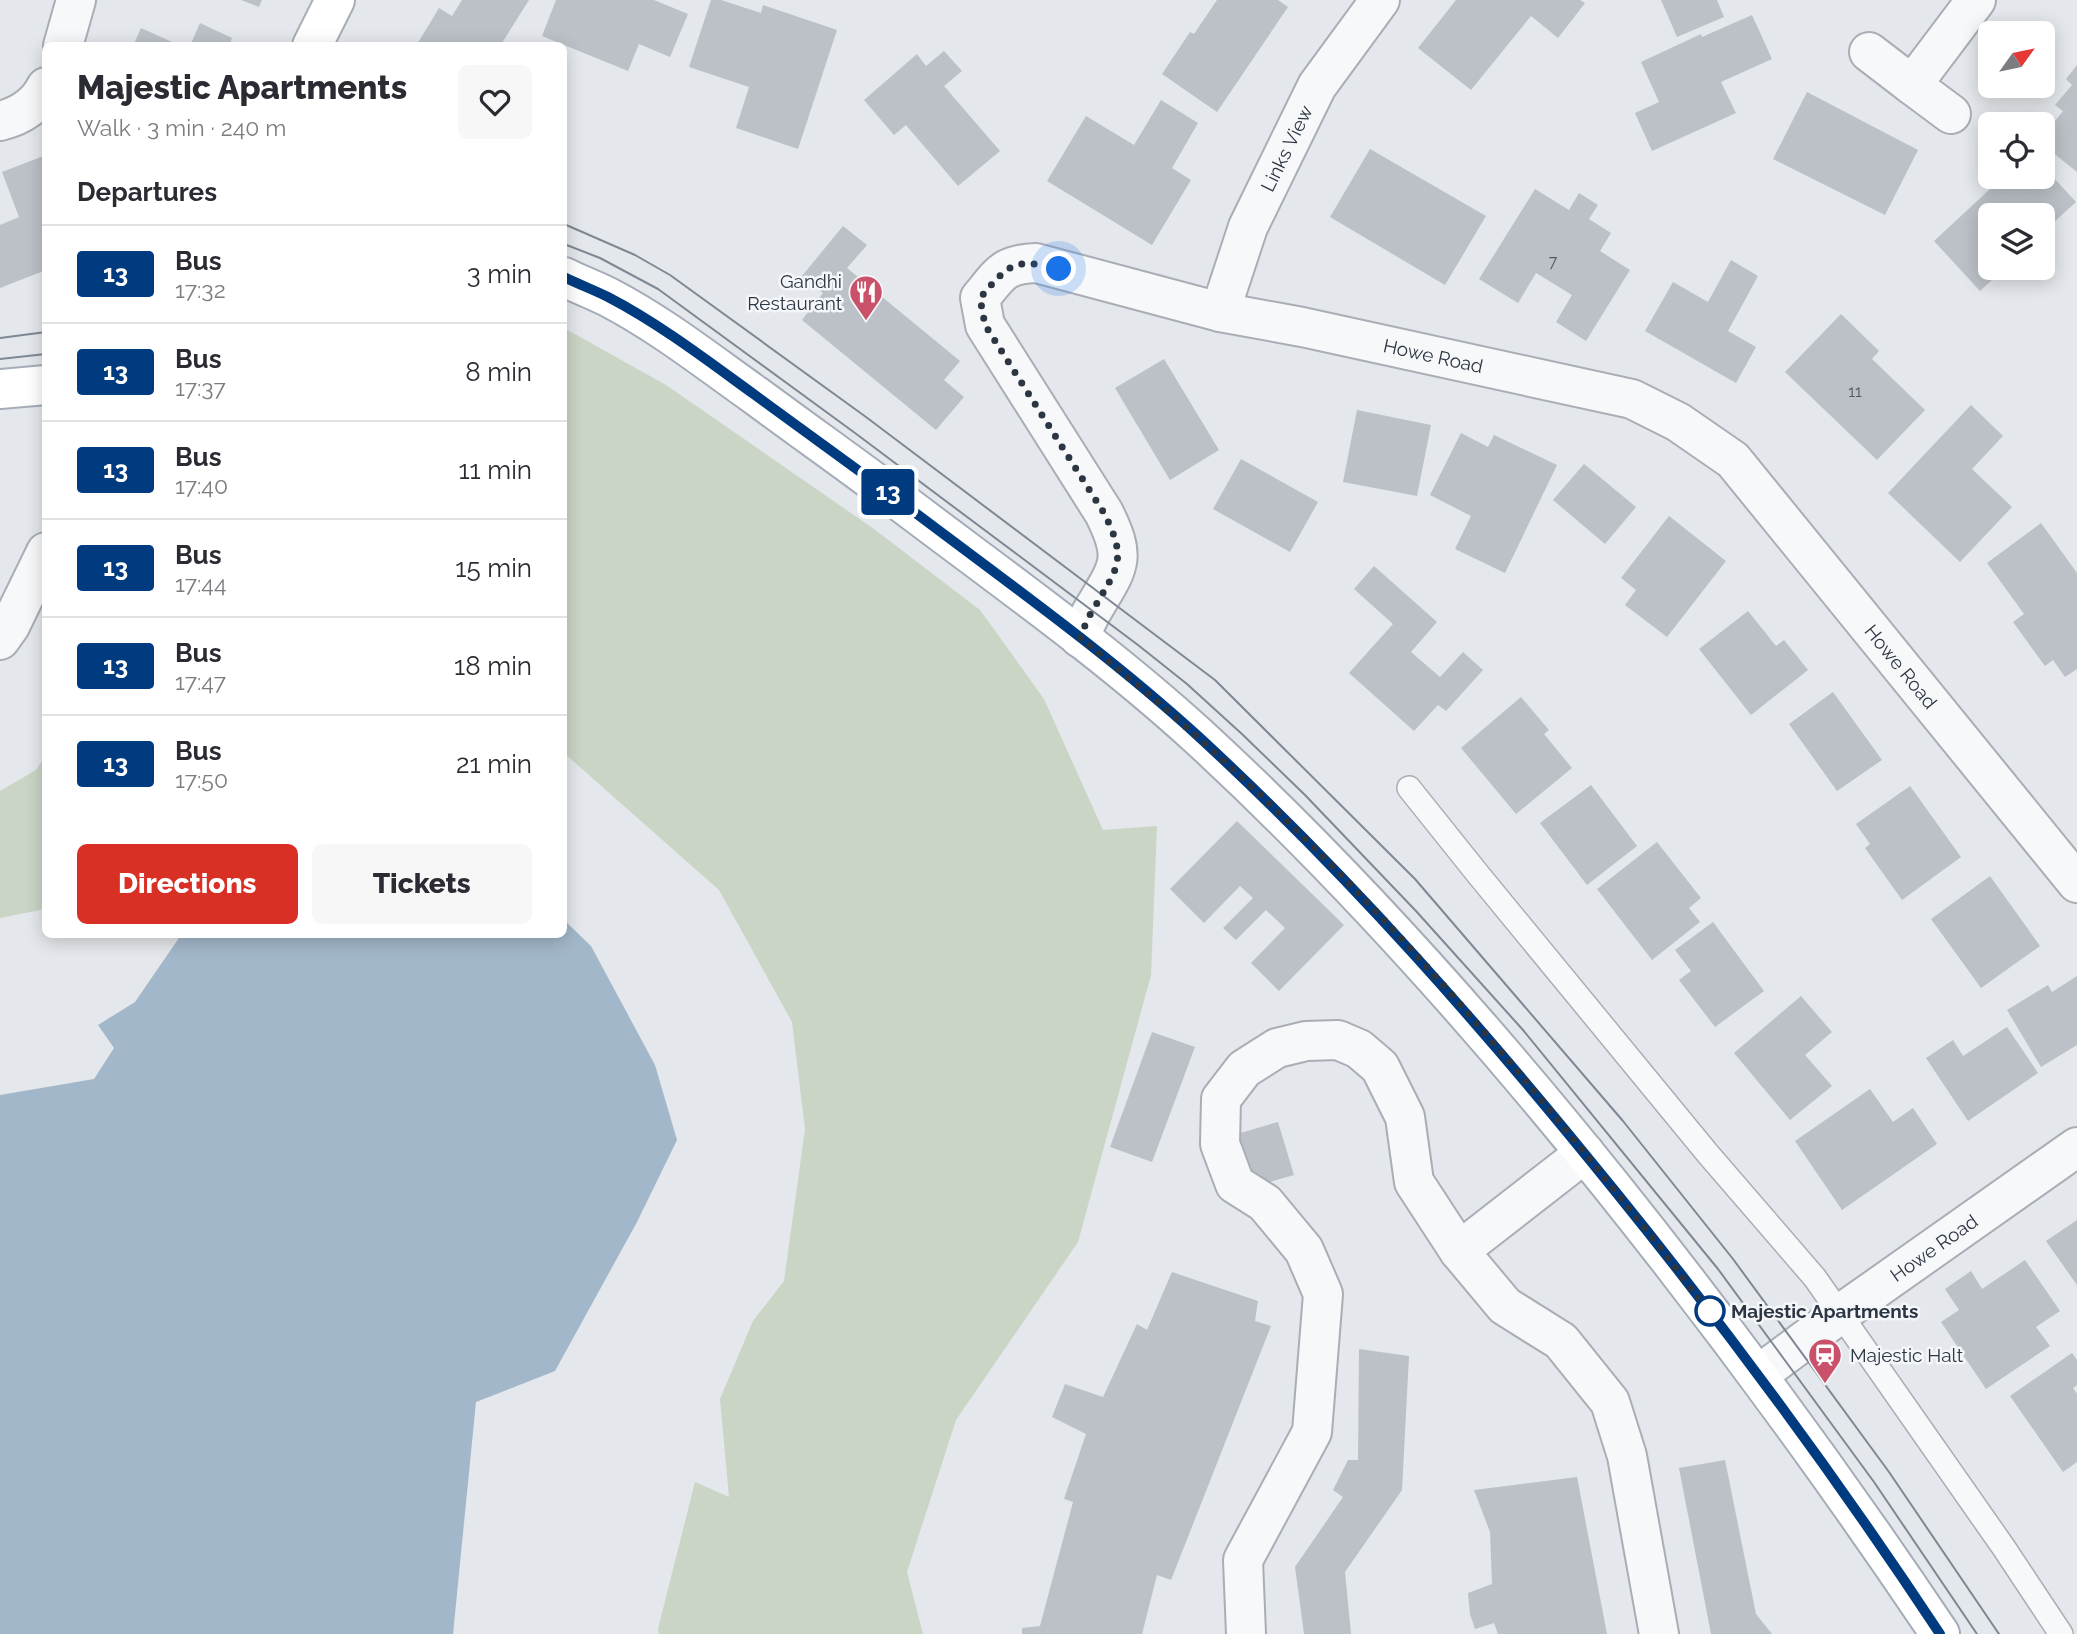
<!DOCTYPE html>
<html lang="en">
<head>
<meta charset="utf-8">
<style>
  :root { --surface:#fff; --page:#f7f7f7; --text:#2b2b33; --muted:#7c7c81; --line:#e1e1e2; --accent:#d93025 }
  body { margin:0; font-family:Raleway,sans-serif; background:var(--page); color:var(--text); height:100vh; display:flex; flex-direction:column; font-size:26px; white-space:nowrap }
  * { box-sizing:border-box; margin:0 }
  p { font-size:23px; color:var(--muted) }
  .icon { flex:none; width:38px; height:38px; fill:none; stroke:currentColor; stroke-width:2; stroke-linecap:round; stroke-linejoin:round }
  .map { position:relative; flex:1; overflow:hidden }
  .side { position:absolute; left:42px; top:42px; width:525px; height:896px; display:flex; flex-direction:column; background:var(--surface); border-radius:10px; box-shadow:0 4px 18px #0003 }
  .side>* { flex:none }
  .badge { padding:0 14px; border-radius:5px; font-size:24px; line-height:46px }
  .needle { width:46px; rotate:57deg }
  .buttons { position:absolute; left:1978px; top:21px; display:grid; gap:14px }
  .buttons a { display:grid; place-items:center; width:77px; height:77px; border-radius:10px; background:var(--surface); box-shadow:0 4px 18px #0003; font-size:35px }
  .you { position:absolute; width:35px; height:35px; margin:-18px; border:5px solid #fff; border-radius:50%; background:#1a73e8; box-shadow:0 0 0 10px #1a73e833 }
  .map>.badge { position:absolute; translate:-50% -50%; box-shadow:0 0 0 4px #fff }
  h2 { padding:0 35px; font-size:26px; line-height:63px }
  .round { display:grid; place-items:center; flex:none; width:74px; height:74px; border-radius:10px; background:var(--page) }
  .headline { display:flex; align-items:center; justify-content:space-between; height:119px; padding:0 35px }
  h1 { font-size:33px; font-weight:800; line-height:52px }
  .action { display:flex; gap:14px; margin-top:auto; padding:14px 35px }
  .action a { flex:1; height:80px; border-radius:10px; background:var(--accent); color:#fff; font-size:28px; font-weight:800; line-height:80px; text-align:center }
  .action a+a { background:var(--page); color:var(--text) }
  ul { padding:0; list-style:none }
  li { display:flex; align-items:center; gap:21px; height:98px; padding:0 35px; border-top:2px solid var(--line) }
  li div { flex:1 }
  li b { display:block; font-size:26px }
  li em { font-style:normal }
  li .badge { min-width:77px; font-weight:700; text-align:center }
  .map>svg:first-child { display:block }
</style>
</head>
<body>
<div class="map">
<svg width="2077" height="1634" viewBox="0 0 2077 1634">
  <rect width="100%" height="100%" fill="#e4e7eb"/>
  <g fill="#cad5c6">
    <path d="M 564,328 L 666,385 L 874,529 L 980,610 L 1044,699 L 1103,830 L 1157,826 L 1151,975 L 1078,1242 L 956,1420 L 907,1572 L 923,1634 L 659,1634 L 658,1629 L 695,1482 L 729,1497 L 720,1399 L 753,1321 L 784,1281 L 805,1129 L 792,1022 L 719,890 L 564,753 Z"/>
    <path d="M 45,756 L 45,909 L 0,918 L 0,791 L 36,770 Z"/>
  </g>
  <path fill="#a2b7c9" d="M 564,920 L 591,946 L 655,1065 L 677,1140 L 637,1222 L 555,1371 L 476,1402 L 453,1634 L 0,1634 L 0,1095 L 94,1079 L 114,1048 L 98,1025 L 135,1002 L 181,935 L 564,934 Z"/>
  <g fill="#bcc1c8">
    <path d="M 241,0 L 262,0 L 259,7 Z"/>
    <path d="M 462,0 L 529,0 L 500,46 L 416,46 L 439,8 L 452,16 Z"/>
    <path d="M 556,0 L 654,0 L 688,14 L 670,57 L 639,44 L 628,71 L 542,36 Z"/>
    <path d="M 711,0 L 721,0 L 761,13 L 763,5 L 837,30 L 798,149 L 736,128 L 749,87 L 689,67 Z"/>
    <path d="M 1217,0 L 1278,0 L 1288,7 L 1217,112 L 1162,74 L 1190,32 L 1194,34 Z"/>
    <path d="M 1456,0 L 1580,0 L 1585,3 L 1558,38 L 1531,16 L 1471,90 L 1418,48 Z"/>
    <path d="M 1661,0 L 1717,0 L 1724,17 L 1677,37 Z"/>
    <path d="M 1752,15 L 1772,59 L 1721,82 L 1736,113 L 1652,151 L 1635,113 L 1659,102 L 1641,62 L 1701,34 L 1702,37 Z"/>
    <path d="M 200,23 L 232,38 L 229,46 L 190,46 Z"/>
    <path d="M 141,28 L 181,46 L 133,46 Z"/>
    <path d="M 944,51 L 962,71 L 944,86 L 1000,151 L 958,186 L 906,125 L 894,135 L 864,100 L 917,54 L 926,66 Z"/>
    <path d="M 2077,65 L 2077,172 L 2042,144 L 2042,137 L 2063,111 L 2055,105 L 2072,85 L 2066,79 Z"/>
    <path d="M 1807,92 L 1918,150 L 1885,215 L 1773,159 Z"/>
    <path d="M 1161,100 L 1198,123 L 1172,168 L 1191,180 L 1152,245 L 1047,181 L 1086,116 L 1134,145 Z"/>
    <path d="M 1370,149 L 1486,216 L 1445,285 L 1330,217 Z"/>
    <path d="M 46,155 L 46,270 L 0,288 L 0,225 L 19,217 L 2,172 Z"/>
    <path d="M 2042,165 L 2076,202 L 2042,233 L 2042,215 L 1990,215 L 1990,268 L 2005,268 L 1980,291 L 1934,241 L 2003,177 L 2042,177 Z"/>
    <path d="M 1535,189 L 1569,210 L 1579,193 L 1598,205 L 1589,219 L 1611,233 L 1600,251 L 1630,270 L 1586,341 L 1556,322 L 1572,295 L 1536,273 L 1518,303 L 1479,279 Z"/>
    <path d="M 843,226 L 867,245 L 847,268 L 960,361 L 944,380 L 964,397 L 936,430 L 802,320 L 823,293 L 802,276 Z"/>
    <path d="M 1731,260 L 1758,276 L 1728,331 L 1756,347 L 1736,383 L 1645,331 L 1673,282 L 1708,302 Z"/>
    <path d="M 1841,314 L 1879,351 L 1872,359 L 1925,410 L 1877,460 L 1785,372 Z"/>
    <path d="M 1164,359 L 1219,450 L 1170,480 L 1115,388 Z"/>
    <path d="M 1971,405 L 2003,436 L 1972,469 L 2012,507 L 1960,562 L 1888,493 Z"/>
    <path d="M 1357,410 L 1431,425 L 1417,496 L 1343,482 Z"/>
    <path d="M 1461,433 L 1488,447 L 1494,435 L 1557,465 L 1505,573 L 1455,549 L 1471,516 L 1430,495 Z"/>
    <path d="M 1241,459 L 1318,502 L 1290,552 L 1213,509 Z"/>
    <path d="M 1584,464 L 1636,507 L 1605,544 L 1553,500 Z"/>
    <path d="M 1669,516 L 1726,561 L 1667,637 L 1625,605 L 1636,590 L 1621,578 Z"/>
    <path d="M 2041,523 L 2077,573 L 2077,669 L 2065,677 L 2053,660 L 2045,666 L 2013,622 L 2024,614 L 1987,563 Z"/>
    <path d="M 1374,566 L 1437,622 L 1411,652 L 1440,677 L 1463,652 L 1483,670 L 1446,711 L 1438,705 L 1414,731 L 1349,673 L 1393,624 L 1354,589 Z"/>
    <path d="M 1748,611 L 1776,646 L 1784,640 L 1808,670 L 1751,715 L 1699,649 Z"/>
    <path d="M 1833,692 L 1882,760 L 1837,791 L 1789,724 Z"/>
    <path d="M 1521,697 L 1549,730 L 1544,734 L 1572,768 L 1516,814 L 1461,748 Z"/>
    <path d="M 1591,785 L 1637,846 L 1587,885 L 1540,823 Z"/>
    <path d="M 1910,786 L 1961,857 L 1902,900 L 1865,848 L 1870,844 L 1856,824 Z"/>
    <path d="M 1237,821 L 1344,925 L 1279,991 L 1251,963 L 1285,928 L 1266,910 L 1236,940 L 1223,928 L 1253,898 L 1240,886 L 1204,923 L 1170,889 Z"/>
    <path d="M 1657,842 L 1701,898 L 1689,908 L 1700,922 L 1652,960 L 1597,889 Z"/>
    <path d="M 1990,876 L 2040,946 L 1981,988 L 1931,919 Z"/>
    <path d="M 1713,922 L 1764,991 L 1715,1027 L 1679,980 L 1691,971 L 1675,950 Z"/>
    <path d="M 2077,976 L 2077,1045 L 2041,1067 L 2007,1010 L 2048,985 L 2052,992 Z"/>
    <path d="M 1801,996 L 1832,1032 L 1805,1055 L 1832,1086 L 1790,1120 L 1734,1053 Z"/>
    <path d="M 2007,1027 L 2038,1073 L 1968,1121 L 1926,1058 L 1953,1040 L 1963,1056 Z"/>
    <path d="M 1152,1032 L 1195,1047 L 1152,1162 L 1110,1147 Z"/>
    <path d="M 1870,1089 L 1893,1122 L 1913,1108 L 1937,1144 L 1842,1210 L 1795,1141 Z"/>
    <path d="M 1278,1122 L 1294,1175 L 1252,1187 L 1237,1134 Z"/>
    <path d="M 2077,1220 L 2077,1285 L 2046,1241 Z"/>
    <path d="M 2025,1260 L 2060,1311 L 2036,1327 L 2050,1346 L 1986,1389 L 1941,1322 L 1959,1310 L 1945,1289 L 1971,1271 L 1982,1289 Z"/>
    <path d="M 1172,1272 L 1258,1301 L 1255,1321 L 1271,1326 L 1171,1580 L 1157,1575 L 1142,1634 L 1022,1634 L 1022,1628 L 1040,1626 L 1073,1502 L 1064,1499 L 1086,1434 L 1052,1417 L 1065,1384 L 1103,1397 L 1137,1324 L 1147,1330 Z"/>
    <path d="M 1359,1349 L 1409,1356 L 1402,1490 L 1345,1572 L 1351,1634 L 1304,1634 L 1295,1567 L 1343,1497 L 1333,1490 L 1348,1460 L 1358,1460 Z"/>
    <path d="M 2072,1353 L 2077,1360 L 2077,1385 L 2073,1388 L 2077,1394 L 2077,1462 L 2063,1472 L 2010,1396 Z"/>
    <path d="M 1725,1460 L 1756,1614 L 1772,1634 L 1711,1634 L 1679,1468 Z"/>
    <path d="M 1577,1477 L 1607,1634 L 1498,1634 L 1494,1623 L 1475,1629 L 1470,1614 L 1468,1593 L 1492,1584 L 1490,1532 L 1474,1490 Z"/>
  </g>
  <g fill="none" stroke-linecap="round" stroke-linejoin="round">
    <g stroke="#a9aeb5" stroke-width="26">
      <path id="lane" d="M 1409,788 L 1477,873 L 1708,1154 L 1815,1278 L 2004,1548 L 2061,1634"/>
    </g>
    <g stroke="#a9aeb5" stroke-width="42">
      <g id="street">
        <path d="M 63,46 L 76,0"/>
        <path d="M 1869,52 L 1912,85 L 1976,0"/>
        <path d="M 1912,85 L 1951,114"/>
        <path d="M 0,121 C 20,116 37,105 46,87"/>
        <path id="s1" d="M 1220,312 L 1248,227 L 1317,86 L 1380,0"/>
        <path id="s2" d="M 1080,638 C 1084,628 1088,617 1094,608 C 1119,566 1127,559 1104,513 L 985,325 L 980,298 C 1000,274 1003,264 1036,263 L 1220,312 L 1302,327 L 1632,399 L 1678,422 L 1733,460 L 2077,883"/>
        <path d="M 0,640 L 10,626 L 46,552"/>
        <path d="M 1459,1251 L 1585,1153"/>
        <path id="s3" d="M 1758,1375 L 1840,1314 L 2077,1147"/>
        <path d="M 1246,1634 L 1243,1560 L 1312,1432 L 1323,1294 L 1304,1250 L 1265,1203 L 1235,1184 L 1220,1144 L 1221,1099 L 1244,1069 L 1277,1048 L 1306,1041 L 1338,1040 L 1359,1049 L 1380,1067 L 1405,1117 L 1414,1182 L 1459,1251 L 1505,1306 L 1561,1341 L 1610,1402 L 1627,1456 L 1659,1634"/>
      </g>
    </g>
    <g stroke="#a9aeb5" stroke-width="42">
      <path id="secondary" d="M 312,46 L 335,0"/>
    </g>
    <g stroke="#a4acb7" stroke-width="42">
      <g id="primary">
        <path d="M 564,277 C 578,284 594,290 608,297 C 660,324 707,361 755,395 C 805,432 856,468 905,505 C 1004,580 1106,652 1198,736 C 1347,873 1482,1025 1609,1183 C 1726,1329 1836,1479 1940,1634"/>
        <path d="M 0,389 L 46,385"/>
      </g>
    </g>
    <use href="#lane" stroke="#f7f8fa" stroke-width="23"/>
    <use href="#street" stroke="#f7f8fa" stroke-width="38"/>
    <use href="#secondary" stroke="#fff" stroke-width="38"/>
    <use href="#primary" stroke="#fff" stroke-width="38"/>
    <g stroke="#7e8894" stroke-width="2">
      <path d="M 564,224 L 635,255 L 670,275 L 866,417 L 1215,680 L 1415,879 L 1623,1121 L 1733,1259 L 1889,1472 L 1999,1634"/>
      <path d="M 564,244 L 600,258 L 658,289 L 855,433 L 1138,645 L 1187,684 L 1243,735 L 1305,795 L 1416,911 L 1523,1030 L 1718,1269 L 1874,1482 L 1977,1634"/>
      <path d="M 0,338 L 46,332"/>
      <path d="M 0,359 L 46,354"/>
    </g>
  </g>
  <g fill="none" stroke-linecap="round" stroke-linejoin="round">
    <g stroke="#fff" stroke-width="16">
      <path id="line" d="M 564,277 C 578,284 594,290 608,297 C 660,324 708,361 755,395 C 805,432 856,468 905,505 C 1004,580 1106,652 1198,736 C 1350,876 1486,1031 1615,1191 C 1730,1333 1839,1481 1940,1634"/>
    </g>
    <use href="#line" stroke="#003b80" stroke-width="10"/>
    <path stroke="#2c3643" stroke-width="7" stroke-dasharray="0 12.6" d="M 1059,269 C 1014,257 1009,264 980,298 L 985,325 L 1104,513 C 1127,559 1119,566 1094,608 C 1088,617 1084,628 1080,638 C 1235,760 1375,903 1502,1053 C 1554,1114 1603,1176 1653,1238 C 1671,1261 1693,1293 1710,1311"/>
  </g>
  <defs>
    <g id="restaurant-pin" transform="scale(1.75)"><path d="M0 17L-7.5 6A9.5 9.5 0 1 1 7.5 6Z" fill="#c95169" stroke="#f4f6f9"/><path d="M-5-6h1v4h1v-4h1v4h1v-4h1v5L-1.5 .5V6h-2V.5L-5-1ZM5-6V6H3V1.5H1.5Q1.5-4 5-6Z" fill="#fff"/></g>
    <g id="station-pin" transform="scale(1.75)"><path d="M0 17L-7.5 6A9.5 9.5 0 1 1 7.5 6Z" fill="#c95169" stroke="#f4f6f9"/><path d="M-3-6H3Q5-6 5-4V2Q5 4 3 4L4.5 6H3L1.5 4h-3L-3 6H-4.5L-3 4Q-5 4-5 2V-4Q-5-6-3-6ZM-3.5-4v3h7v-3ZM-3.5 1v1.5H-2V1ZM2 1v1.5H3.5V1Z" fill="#fff"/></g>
  </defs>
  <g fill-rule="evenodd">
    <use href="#restaurant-pin" x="866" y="292"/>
    <use href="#station-pin" x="1825" y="1355"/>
  </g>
  <circle fill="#fff" stroke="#003b80" stroke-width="3.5" cx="1710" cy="1311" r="14"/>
  <g text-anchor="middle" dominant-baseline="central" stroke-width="5" stroke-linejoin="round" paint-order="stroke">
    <g font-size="16" fill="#505964">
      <text x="1553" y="261">7</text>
      <text x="1855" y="391">11</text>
    </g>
    <g font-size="19" fill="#2c3643" stroke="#f4f6f9">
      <text stroke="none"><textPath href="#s1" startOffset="177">Links View</textPath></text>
      <text stroke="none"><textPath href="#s2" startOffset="864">Howe Road</textPath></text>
      <text stroke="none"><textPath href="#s2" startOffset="1452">Howe Road</textPath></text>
      <text stroke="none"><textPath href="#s3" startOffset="217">Howe Road</textPath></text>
    </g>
    <g font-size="19" fill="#2c3643" stroke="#f4f6f9" text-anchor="end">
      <text x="842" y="281">Gandhi<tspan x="842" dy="22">Restaurant</tspan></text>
      <text x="1850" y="1355" text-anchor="start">Majestic Halt</text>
    </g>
    <g font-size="19" font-weight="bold" fill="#2c3643" stroke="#f4f6f9" text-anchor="start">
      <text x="1731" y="1311">Majestic Apartments</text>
    </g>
  </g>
</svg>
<div class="buttons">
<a><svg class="needle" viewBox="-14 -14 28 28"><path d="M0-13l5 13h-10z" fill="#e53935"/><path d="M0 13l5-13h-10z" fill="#7c7c81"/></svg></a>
<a><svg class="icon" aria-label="locate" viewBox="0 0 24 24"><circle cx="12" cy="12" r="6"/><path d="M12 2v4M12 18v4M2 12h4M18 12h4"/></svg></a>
<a><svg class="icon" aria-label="layers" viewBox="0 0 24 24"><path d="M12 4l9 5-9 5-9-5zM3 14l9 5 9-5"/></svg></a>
</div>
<div class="you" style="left:1059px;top:269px"></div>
<b class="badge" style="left:888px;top:492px;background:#003b80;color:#fff">13</b>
<section class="side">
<div class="headline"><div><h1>Majestic Apartments</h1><p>Walk · 3 min · 240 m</p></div><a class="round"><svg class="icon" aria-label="heart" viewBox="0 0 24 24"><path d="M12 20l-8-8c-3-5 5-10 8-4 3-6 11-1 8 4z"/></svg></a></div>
<h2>Departures</h2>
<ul>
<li><span class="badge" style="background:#003b80;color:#fff">13</span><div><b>Bus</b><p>17:32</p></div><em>3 min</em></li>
<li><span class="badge" style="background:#003b80;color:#fff">13</span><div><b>Bus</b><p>17:37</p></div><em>8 min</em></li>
<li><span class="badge" style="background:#003b80;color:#fff">13</span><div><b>Bus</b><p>17:40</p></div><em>11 min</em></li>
<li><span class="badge" style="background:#003b80;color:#fff">13</span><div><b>Bus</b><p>17:44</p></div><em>15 min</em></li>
<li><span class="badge" style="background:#003b80;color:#fff">13</span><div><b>Bus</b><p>17:47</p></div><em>18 min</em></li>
<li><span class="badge" style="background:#003b80;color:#fff">13</span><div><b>Bus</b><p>17:50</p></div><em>21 min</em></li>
</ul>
<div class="action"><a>Directions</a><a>Tickets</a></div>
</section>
</div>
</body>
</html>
